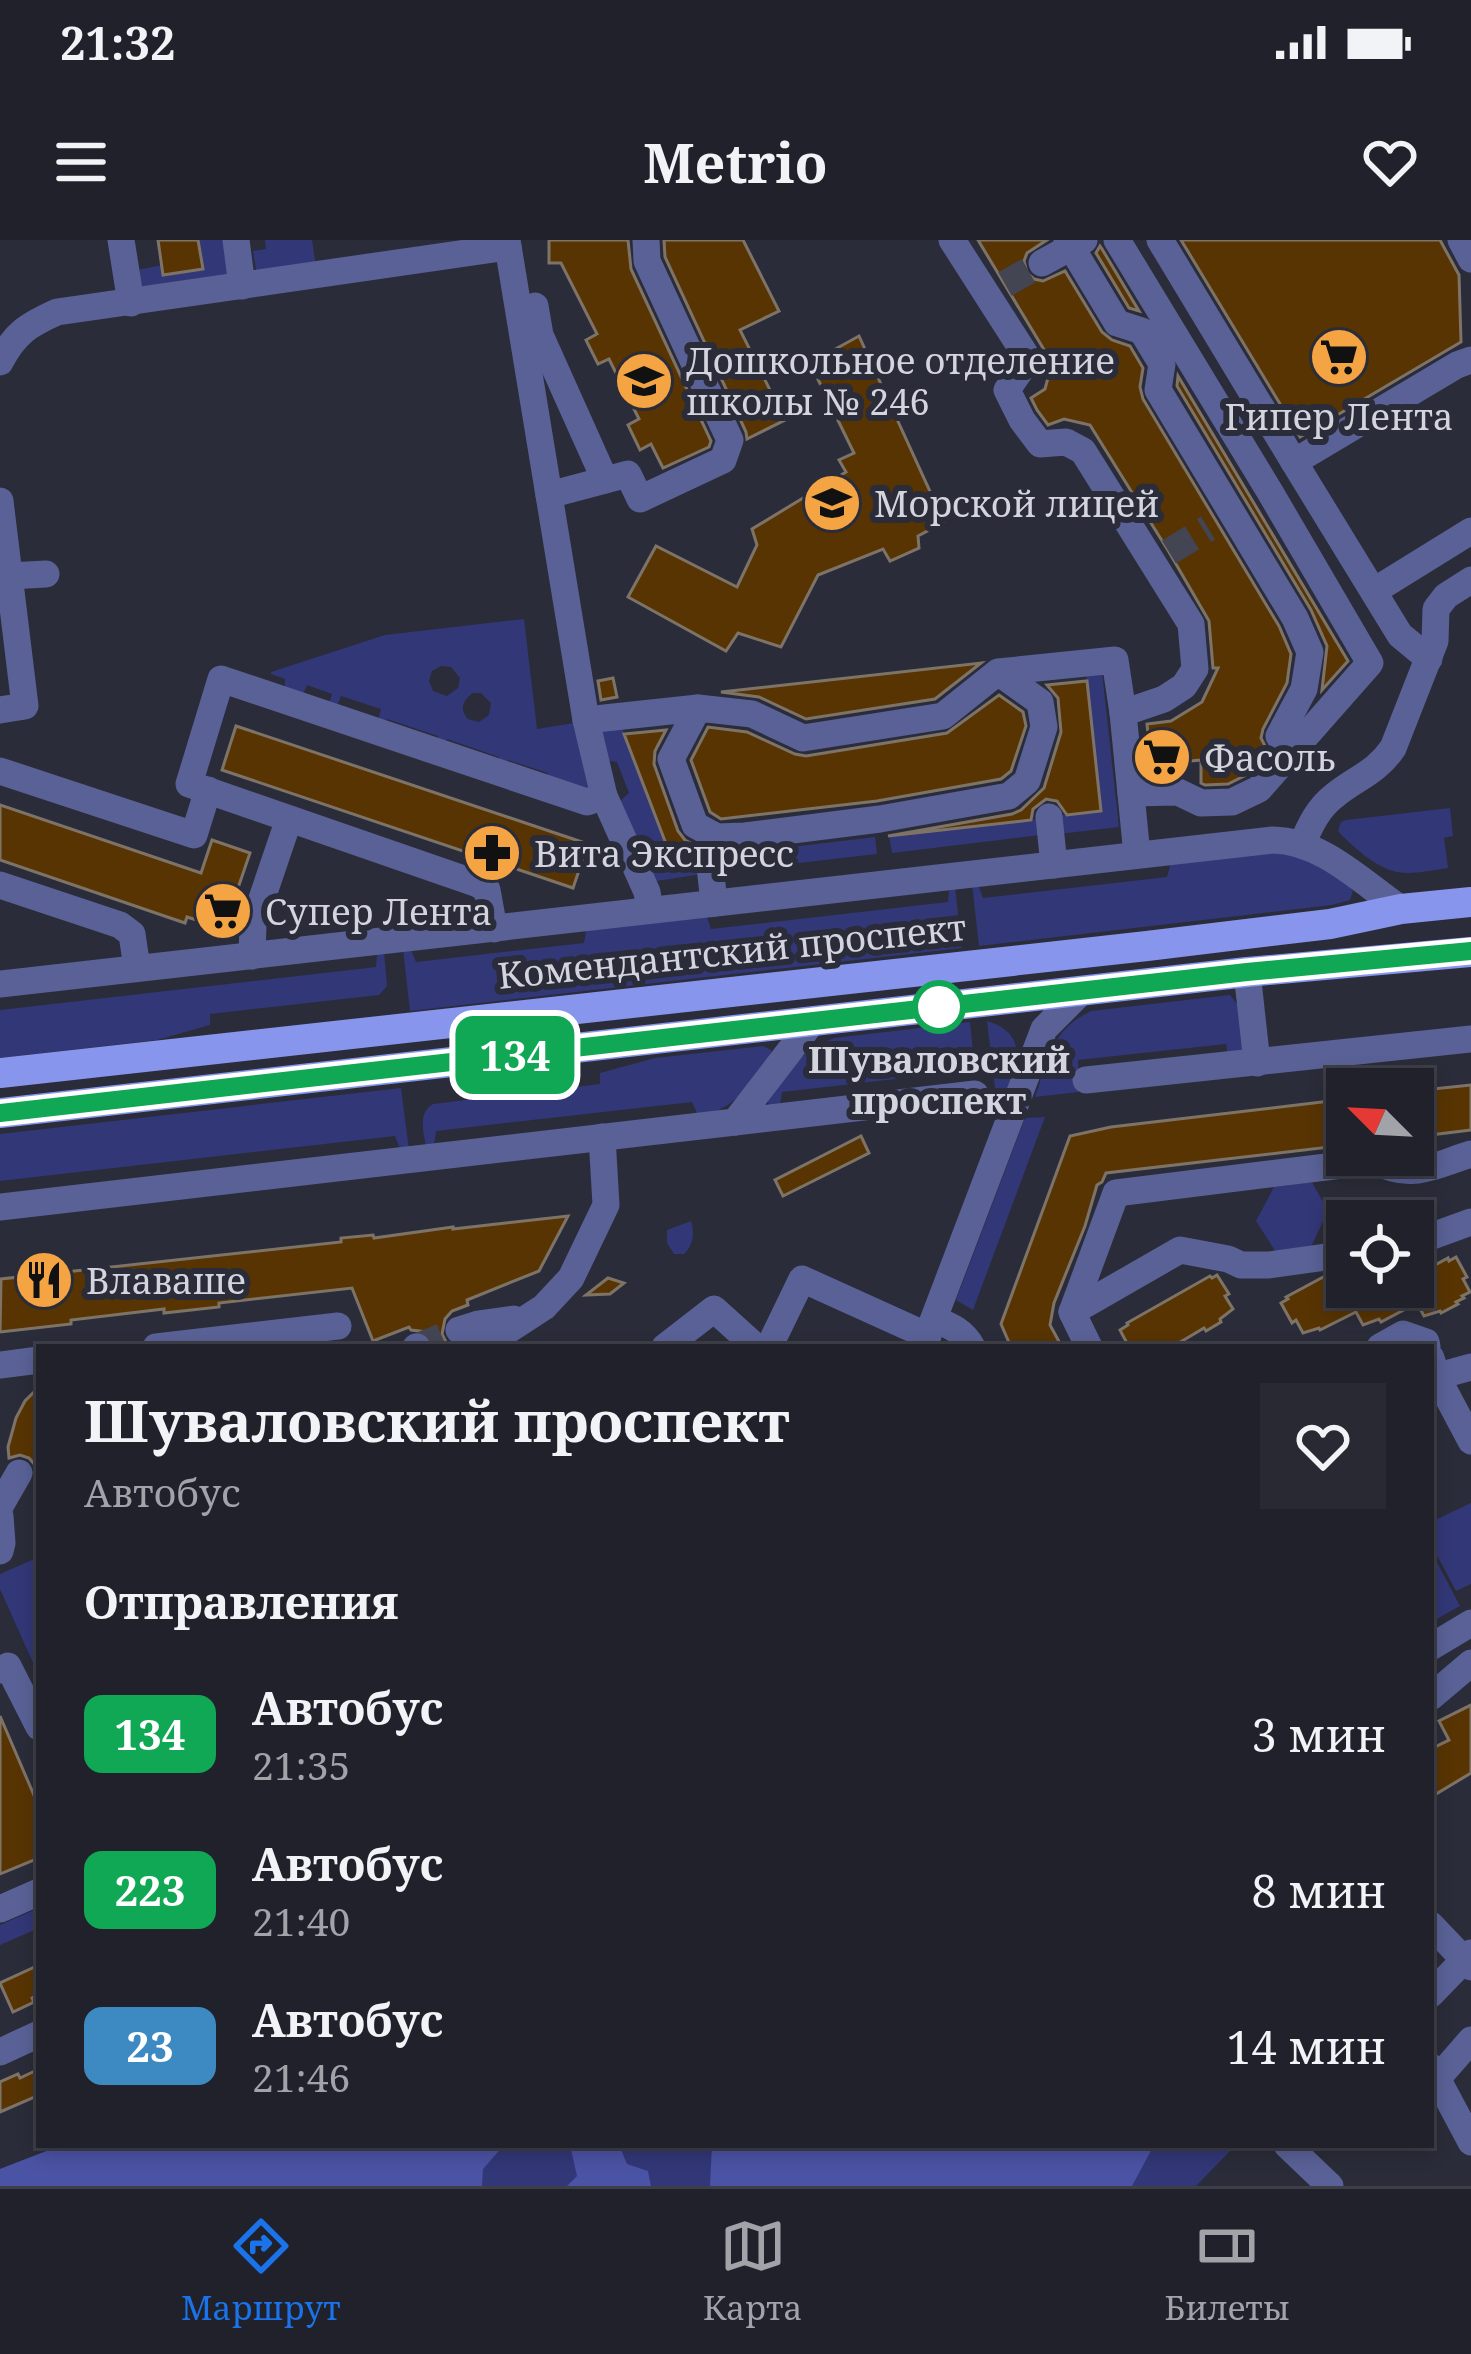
<!DOCTYPE html>
<html lang="ru">
<head>
<meta charset="utf-8">
<style>
  :root { --surface:#20212b; --page:#282933; --text:#f1f3f6; --muted:#a2a3a9; --line:#3d3e47; --accent:#1a73e8 }
  body { margin:0; font-family:"Noto Serif",serif; background:var(--page); color:var(--text); height:100vh; display:flex; flex-direction:column; font-size:45px; white-space:nowrap }
  * { box-sizing:border-box; margin:0 }
  p { font-size:39px; color:var(--muted) }
  .icon { flex:none; width:66px; height:66px; fill:none; stroke:currentColor; stroke-width:2; stroke-linecap:round; stroke-linejoin:round }
  .map { position:relative; flex:1; overflow:hidden }
  .sheet { position:absolute; left:36px; top:1104px; width:1398px; height:804px; display:flex; flex-direction:column; background:var(--surface); border-radius:0px; box-shadow:0 6px 18px #0003,0 0 0 3px var(--line) }
  .sheet>* { flex:none }
  .badge { padding:0 24px; border-radius:18px; font-size:42px; line-height:78px }
  .needle { width:78px; rotate:294deg }
  .buttons { position:absolute; left:1326px; top:828px; display:grid; gap:24px }
  .buttons a { display:grid; place-items:center; width:108px; height:108px; border-radius:0px; background:var(--surface); box-shadow:0 6px 18px #0003,0 0 0 3px var(--line); font-size:60px }
  .map>.badge { position:absolute; translate:-50% -50%; box-shadow:0 0 0 6px #fff }
  h2 { padding:0 48px; font-size:45px; line-height:108px }
  .round { display:grid; place-items:center; flex:none; width:126px; height:126px; border-radius:0px; background:var(--page) }
  .overview { display:flex; align-items:center; justify-content:space-between; height:204px; padding:0 48px }
  h1 { font-size:57px; font-weight:700; line-height:90px }
  ul { padding:0; list-style:none }
  li { display:flex; align-items:center; gap:36px; height:156px; padding:0 48px }
  li div { flex:1 }
  li b { display:block; font-size:45px }
  li em { font-style:normal }
  li .badge { min-width:132px; font-weight:700; text-align:center }
  .status { display:flex; justify-content:space-between; align-items:center; height:84px; padding:0 60px; background:var(--surface); direction:ltr }
  .status svg { height:33px; fill:currentColor }
  header { display:flex; justify-content:space-between; align-items:center; height:156px; padding:0 48px; background:var(--surface); font-size:54px; font-weight:700 }
  .menu { display:flex; justify-content:space-around; align-items:center; height:168px; border-top:3px solid var(--line); background:var(--surface); font-size:33px; color:var(--muted) }
  .menu a { display:grid; justify-items:center; gap:6px }
  .menu .selected { color:var(--accent) }
  .map>svg:first-child { display:block }
</style>
</head>
<body>
<div class="status"><b>21:32</b><svg viewBox="0 0 49 12"><path d="M0 12V9h3v3zM5 12V6h3v6zM10 12V3h3v9zM15 12V0h3v12zM26 1h20v11H26zM47 4h2v5h-2z"/></svg></div>
<header><svg class="icon" aria-label="menu" viewBox="0 0 24 24"><path d="M4 6h16M4 12h16M4 18h16"/></svg>Metrio<svg class="icon" aria-label="heart" viewBox="0 0 24 24"><path d="M12 20l-8-8c-3-5 5-10 8-4 3-6 11-1 8 4z"/></svg></header>
<div class="map">
<svg width="1471" height="1946" viewBox="0 0 1471 1946">
  <rect width="100%" height="100%" fill="#2a2c39"/>
  <g fill="#323777" fill-rule="evenodd">
    <path d="M 198,0 L 236,0 L 242,39 L 143,54 L 138,30 L 162,25 L 164,35 L 202,29 Z"/>
    <path d="M 265,0 L 312,0 L 316,27 L 257,36 L 253,11 L 266,9 Z"/>
    <path d="M 524,379 L 537,489 L 580,482 L 601,557 L 542,547 L 548,533 L 508,520 L 503,534 L 495,531 L 499,517 L 447,499 L 441,513 L 434,511 L 438,496 L 387,479 L 382,493 L 375,491 L 381,469 L 341,456 L 333,477 L 326,475 L 332,454 L 307,445 L 298,465 L 285,461 L 285,439 L 271,434 L 271,432 L 385,395 ZM 441,426 L 451,427 L 460,438 L 458,448 L 447,456 L 433,451 L 429,441 L 432,431 ZM 473,453 L 481,453 L 491,463 L 489,475 L 479,482 L 468,479 C 459,469 463,460 473,453 Z"/>
    <path d="M 1102,432 L 1119,587 L 1059,594 L 1056,576 L 1101,570 L 1086,433 Z"/>
    <path d="M 621,485 L 673,621 L 702,618 L 702,634 L 657,641 L 620,568 L 620,561 L 629,553 L 617,522 L 605,520 L 599,487 Z"/>
    <path d="M 1450,568 L 1453,596 L 1444,598 L 1448,628 C 1432,630 1413,635 1397,632 C 1376,628 1352,606 1338,591 L 1341,582 L 1346,580 Z"/>
    <path d="M 1039,579 L 1040,595 L 892,613 L 889,596 Z"/>
    <path d="M 875,597 L 877,614 L 720,632 L 717,616 Z"/>
    <path d="M 1277,610 L 1312,619 L 1350,647 L 1353,651 L 1350,660 L 1332,665 L 979,706 L 972,644 L 979,647 L 983,658 L 1167,637 L 1171,622 Z"/>
    <path d="M 955,647 L 962,708 L 410,771 L 403,709 L 411,710 L 416,722 L 584,703 L 586,690 L 707,677 L 711,689 L 948,662 L 949,651 Z"/>
    <path d="M 384,711 L 387,746 L 379,755 L 210,774 L 210,785 L 157,800 L 0,818 L 0,770 L 376,727 L 377,714 Z"/>
    <path d="M 1230,755 L 1240,768 L 1245,815 L 1228,816 L 1226,804 L 1078,820 L 1079,852 L 1035,857 C 1049,818 1051,790 1091,771 Z"/>
    <path d="M 987,781 C 1032,795 1015,827 1004,860 L 996,857 Z"/>
    <path d="M 970,782 L 975,830 L 782,852 L 780,866 L 771,868 L 766,859 C 788,833 801,810 834,798 Z"/>
    <path d="M 763,806 L 771,810 L 773,815 C 751,842 735,872 698,875 L 692,862 L 436,891 L 434,905 L 426,908 C 424,892 417,874 433,864 L 600,844 L 600,833 L 655,818 Z"/>
    <path d="M 401,848 L 409,910 L 400,909 L 395,896 L 0,941 L 0,894 Z"/>
    <path d="M 1045,877 L 973,1070 L 956,1060 L 1025,878 Z"/>
    <path d="M 1312,942 L 1328,971 L 1308,1013 L 1279,1017 L 1256,981 L 1274,947 Z"/>
    <path d="M 691,981 C 695,993 693,1006 684,1014 L 674,1014 L 667,1003 L 667,990 Z"/>
    <path d="M 1471,1263 L 1471,1344 L 1456,1351 L 1431,1304 L 1431,1282 Z"/>
    <path d="M 1431,1311 L 1460,1366 L 1431,1382 Z"/>
    <path d="M 39,1317 L 39,1436 L 0,1349 L 0,1334 Z"/>
    <path d="M 39,1668 L 39,1688 L 0,1705 L 0,1685 Z"/>
    <path d="M 62,1905 L 1236,1905 L 1196,1946 L 0,1946 L 0,1929 Z"/>
  </g>
  <g fill="#4b53a4">
    <path d="M 62,1905 L 504,1905 L 483,1929 L 482,1946 L 0,1946 L 0,1929 Z"/>
    <path d="M 570,1905 L 619,1905 L 627,1924 L 648,1931 L 651,1946 L 567,1946 L 577,1936 Z"/>
    <path d="M 712,1905 L 1154,1905 L 1132,1946 L 710,1946 Z"/>
  </g>
  <g fill="#583403" stroke="#7e7367" stroke-width="3">
    <path d="M 158,0 L 198,0 L 203,29 L 163,35 Z"/>
    <path d="M 549,0 L 628,0 L 631,29 L 711,201 L 709,207 L 663,228 L 651,204 L 640,210 L 628,185 L 639,179 L 609,119 L 598,124 L 586,100 L 597,94 L 561,23 L 549,23 Z"/>
    <path d="M 664,0 L 743,0 L 779,71 L 740,90 L 785,180 L 747,199 L 746,192 L 665,17 Z"/>
    <path d="M 978,0 L 1047,0 L 1027,13 L 1024,21 L 1027,33 L 1034,39 L 1043,41 L 1065,31 L 1102,92 L 1112,100 L 1130,106 L 1143,128 L 1140,147 L 1143,159 L 1279,386 L 1291,414 L 1287,443 L 1263,489 L 1261,498 L 1268,512 L 1248,534 L 1228,544 L 1205,545 L 1201,543 L 1201,520 L 1151,525 L 1147,484 L 1171,481 L 1202,462 L 1218,428 L 1213,428 L 1209,381 L 1169,312 L 1090,185 L 1064,179 L 1048,185 L 1037,170 L 1031,158 L 1045,149 L 1052,123 Z"/>
    <path d="M 1181,0 L 1440,0 L 1459,35 L 1461,102 L 1300,197 Z"/>
    <path d="M 1100,6 L 1102,9 L 1139,71 L 1129,68 L 1096,13 Z"/>
    <path d="M 859,96 L 944,282 L 918,296 L 919,308 L 890,321 L 883,309 L 818,335 L 781,407 L 738,393 L 726,411 L 628,357 L 656,306 L 737,347 L 757,305 L 752,289 L 846,232 L 839,220 L 854,213 L 810,123 Z"/>
    <path d="M 1178,136 L 1348,421 L 1322,450 L 1327,406 L 1311,370 L 1177,146 Z"/>
    <path d="M 981,423 L 935,459 L 806,479 L 759,457 L 721,452 Z"/>
    <path d="M 613,438 L 617,457 L 601,460 L 598,441 Z"/>
    <path d="M 1087,441 L 1101,571 L 1067,575 L 1057,561 L 1046,559 L 1033,569 L 1031,580 L 888,596 L 1012,574 L 1021,570 L 1044,548 L 1061,492 L 1058,458 L 1047,445 Z"/>
    <path d="M 999,455 L 1023,472 L 1026,486 L 1011,531 L 1001,539 L 877,561 L 721,579 L 710,572 L 691,520 L 708,487 L 747,492 L 795,514 L 806,516 L 947,493 Z"/>
    <path d="M 236,486 L 588,604 L 573,648 L 222,530 Z"/>
    <path d="M 666,490 L 655,511 L 654,524 L 678,591 L 685,600 L 696,606 L 691,620 L 673,622 L 624,494 Z"/>
    <path d="M 0,565 L 201,633 L 212,600 L 250,613 L 225,686 L 213,681 L 212,685 L 187,677 L 185,683 L 0,620 Z"/>
    <path d="M 1471,845 L 1471,890 L 1430,895 L 1430,889 L 1413,891 L 1413,851 Z"/>
    <path d="M 1347,859 L 1347,905 L 1106,933 L 1102,942 L 1097,945 L 1085,986 L 1054,1063 L 1050,1085 L 1062,1107 L 1011,1107 L 1001,1084 L 1070,896 L 1111,887 Z"/>
    <path d="M 861,896 L 869,913 L 783,956 L 775,940 Z"/>
    <path d="M 568,976 L 539,1031 L 467,1060 L 468,1065 L 452,1071 L 445,1079 L 442,1094 L 446,1102 L 454,1107 L 435,1107 L 433,1099 L 427,1092 L 411,1090 L 409,1087 L 373,1101 L 352,1048 L 219,1063 L 219,1067 L 164,1073 L 164,1069 L 71,1080 L 71,1084 L 0,1092 L 1,1039 L 341,1002 L 341,998 L 373,995 L 374,998 L 453,987 L 453,989 Z"/>
    <path d="M 1456,1017 L 1467,1037 L 1463,1039 L 1470,1052 L 1462,1056 L 1464,1058 L 1456,1062 L 1458,1064 L 1441,1073 L 1440,1071 L 1424,1076 L 1417,1063 L 1381,1082 L 1379,1079 L 1363,1085 L 1356,1072 L 1320,1090 L 1319,1088 L 1303,1093 L 1296,1080 L 1292,1083 L 1281,1063 L 1288,1059 L 1286,1057 L 1327,1035 L 1337,1054 L 1349,1047 L 1413,1047 L 1413,1037 L 1448,1018 L 1449,1021 Z"/>
    <path d="M 1217,1035 L 1229,1054 L 1225,1056 L 1233,1069 L 1220,1079 L 1221,1082 L 1206,1091 L 1204,1088 L 1172,1107 L 1129,1107 L 1120,1090 L 1128,1085 L 1127,1083 L 1210,1036 L 1212,1038 Z"/>
    <path d="M 608,1038 L 624,1043 L 610,1054 L 586,1055 Z"/>
    <path d="M 39,1147 L 39,1234 L 37,1235 L 35,1225 L 29,1218 L 20,1215 L 9,1218 L 8,1207 L 16,1178 L 25,1161 Z"/>
    <path d="M 1471,1465 L 1471,1533 L 1431,1557 L 1431,1509 L 1449,1500 L 1439,1481 Z"/>
    <path d="M 0,1476 L 39,1567 L 39,1618 L 0,1634 Z"/>
    <path d="M 39,1725 L 39,1754 L 32,1758 L 34,1762 L 13,1772 L 0,1743 Z"/>
    <path d="M 39,1829 L 39,1855 L 0,1872 L 0,1842 L 18,1834 L 20,1838 Z"/>
  </g>
  <g fill="none" stroke-linecap="round" stroke-linejoin="round">
    <g stroke="#434552" stroke-width="27" stroke-dasharray="27 14" stroke-linecap="butt">
      <path d="M 1005,44 L 1042,23"/>
      <path d="M 1169,312 L 1208,288"/>
      <path d="M 417,1107 L 459,1090"/>
    </g>
    <g stroke="#596196" stroke-width="27">
      <path d="M 121,0 L 131,63"/>
      <path d="M 236,0 L 242,46"/>
      <path d="M 507,0 L 586,480 L 604,556 L 647,652 L 650,670"/>
      <path d="M 952,0 L 1025,114 L 1020,131 L 1007,150 L 1022,180 L 1040,204 L 1066,202 L 1083,211 L 1191,384 L 1195,429 L 1184,446 L 1164,459 L 1123,473 L 1137,615"/>
      <path d="M 1067,0 L 1117,83 L 1142,91 L 1162,124 L 1158,150 L 1295,378 L 1310,412 L 1304,449 L 1279,496 L 1290,514"/>
      <path d="M 1117,0 L 1270,252 L 1370,423 L 1259,549 L 1232,562 L 1201,563 L 1178,552 L 1131,553"/>
      <path d="M 1160,0 L 1294,222"/>
      <path d="M 1461,0 L 1471,19"/>
      <path d="M 1042,23 L 1084,0"/>
      <path d="M 535,66 L 540,95 L 605,240"/>
      <path d="M 0,122 C 15,93 28,85 57,72 L 508,7"/>
      <path d="M 549,255 L 628,234 L 640,259 L 723,220 L 730,200 L 647,21 L 646,0"/>
      <path d="M 0,261 L 25,466 L 0,470"/>
      <path d="M 9,336 L 46,334"/>
      <path d="M 1374,351 L 1471,291"/>
      <path d="M 1429,419 L 1400,395 L 1294,222 L 1457,125 L 1471,120"/>
      <path d="M 998,432 L 1040,462 L 1044,487 L 1027,541 L 1009,556 L 880,579 L 745,596 L 717,597 L 695,585 L 671,519 L 698,468 L 752,474 L 803,498 L 943,476 L 998,432 L 1115,420 L 1123,473"/>
      <path d="M 586,480 L 698,468"/>
      <path d="M 0,531 L 194,595 L 208,550"/>
      <path d="M 1049,577 L 1054,625"/>
      <path d="M 1302,604 C 1310,586 1318,568 1334,556 C 1357,537 1375,534 1393,508 L 1435,401 L 1436,369 L 1446,356 L 1471,340"/>
      <path d="M 709,617 L 714,663"/>
      <path d="M 0,645 L 120,685 L 132,694 L 137,728"/>
      <path d="M 494,689 L 487,650 L 478,644 L 189,544 L 221,439 L 587,562 L 604,556"/>
      <path d="M 252,716 L 253,685 L 289,579"/>
      <path d="M 1247,732 L 1257,823"/>
      <path d="M 0,744 L 1273,600 C 1322,601 1362,642 1401,669"/>
      <path d="M 1086,840 L 1471,799"/>
      <path d="M 735,882 L 975,854"/>
      <path d="M 0,967 L 735,882 L 812,782"/>
      <path d="M 1413,1003 L 1471,982"/>
      <path d="M 1072,1072 L 1180,1010 L 1228,1019 L 1241,1025 L 1269,1025 L 1347,1014"/>
      <path d="M 934,1079 C 951,1086 963,1091 972,1107"/>
      <path d="M 459,1090 L 478,1084 L 514,1079"/>
      <path d="M 156,1107 L 338,1086"/>
      <path d="M 416,1107 L 417,1107"/>
      <path d="M 475,1107 L 504,1093 L 544,1067 L 571,1038 L 606,965 L 602,897"/>
      <path d="M 665,1107 L 714,1069 L 756,1107"/>
      <path d="M 769,1107 L 802,1039 L 928,1096"/>
      <path d="M 923,1107 L 1044,789 L 1083,750"/>
      <path d="M 1089,1107 L 1072,1072 L 1116,953 L 1375,921 C 1411,941 1435,925 1471,914"/>
      <path d="M 1380,1107 L 1403,1094 L 1426,1102 L 1427,1107"/>
      <path d="M 1431,1118 L 1437,1137 L 1471,1201"/>
      <path d="M 0,1125 L 39,1120"/>
      <path d="M 1431,1138 L 1471,1127"/>
      <path d="M 0,1266 L 19,1233"/>
      <path d="M 0,1276 L 2,1303 L 0,1311"/>
      <path d="M 1431,1407 L 1471,1383"/>
      <path d="M 0,1430 L 8,1426 L 39,1487"/>
      <path d="M 1431,1457 L 1471,1423"/>
      <path d="M 0,1669 L 39,1652"/>
      <path d="M 1431,1685 L 1471,1727"/>
      <path d="M 1431,1754 L 1471,1713"/>
      <path d="M 0,1812 L 39,1794"/>
      <path d="M 1431,1827 L 1471,1902"/>
      <path d="M 1437,1839 L 1471,1800"/>
      <path d="M 1287,1905 L 1330,1946"/>
    </g>
    <g stroke="#8895ec" stroke-width="30">
      <path d="M 0,833 L 1147,706 L 1330,684 L 1401,669 L 1471,662"/>
      <path d="M 0,873 L 1247,732 L 1471,712"/>
    </g>
  </g>
  <g fill="none" stroke-linecap="round" stroke-linejoin="round">
    <g stroke="#fff" stroke-width="27">
      <path id="line" d="M 0,873 L 1247,732 L 1471,711"/>
    </g>
    <use href="#line" stroke="#10a855" stroke-width="18"/>
  </g>
  <defs>
    <g id="supermarket-disc" transform="scale(3)"><circle r="9.5" fill="#f4a443" stroke="#2a2c39"/><path d="M-6-5.5h2.5l.6 2H6L4.5 2H-2.5L-4.4-4H-6ZM-1.5 3.2a1.3 1.3 0 1 0 .1 0ZM3 3.2a1.3 1.3 0 1 0 .1 0Z" fill="#111"/></g>
    <g id="school-disc" transform="scale(3)"><circle r="9.5" fill="#f4a443" stroke="#2a2c39"/><path d="M0-5L7-2L0 1L-7-2ZM-4 1L0 2.5L4 1V4Q0 6-4 4Z" fill="#111"/></g>
    <g id="university-disc" transform="scale(3)"><circle r="9.5" fill="#f4a443" stroke="#2a2c39"/><path d="M0-5L7-2L0 1L-7-2ZM-4 1L0 2.5L4 1V4Q0 6-4 4Z" fill="#111"/></g>
    <g id="pharmacy-disc" transform="scale(3)"><circle r="9.5" fill="#f4a443" stroke="#2a2c39"/><path d="M-2-6h4v4h4v4h-4v4h-4v-4h-4v-4h4Z" fill="#111"/></g>
    <g id="restaurant-disc" transform="scale(3)"><circle r="9.5" fill="#f4a443" stroke="#2a2c39"/><path d="M-5-6h1v4h1v-4h1v4h1v-4h1v5L-1.5 .5V6h-2V.5L-5-1ZM5-6V6H3V1.5H1.5Q1.5-4 5-6Z" fill="#111"/></g>
  </defs>
  <g fill-rule="evenodd">
    <use href="#supermarket-disc" x="1339" y="117"/>
    <use href="#school-disc" x="644" y="141"/>
    <use href="#university-disc" x="832" y="263"/>
    <use href="#supermarket-disc" x="1162" y="517"/>
    <use href="#pharmacy-disc" x="492" y="613"/>
    <use href="#supermarket-disc" x="223" y="671"/>
    <use href="#restaurant-disc" x="44" y="1040"/>
  </g>
  <circle fill="#fff" stroke="#10a855" stroke-width="6" cx="939" cy="767" r="24"/>
  <g text-anchor="middle" dominant-baseline="central" stroke-width="12" stroke-linejoin="round" paint-order="stroke">
    <g font-size="36" fill="#d3d4dd" stroke="#2a2c39" text-anchor="start">
      <text x="686" y="120">Дошкольное отделение<tspan x="686" dy="41">школы № 246</tspan></text>
      <text x="1339" y="176" text-anchor="middle">Гипер Лента</text>
      <text x="874" y="263">Морской лицей</text>
      <text x="1204" y="517">Фасоль</text>
      <text x="534" y="613">Вита Экспресс</text>
      <text x="265" y="671">Супер Лента</text>
      <text x="86" y="1040">Влаваше</text>
    </g>
    <g font-size="36" fill="#d3d4dd" stroke="#2a2c39">
      <text transform="translate(732 711) rotate(-6)">Комендантский проспект</text>
    </g>
    <g font-size="36" font-weight="bold" fill="#d3d4dd" stroke="#2a2c39">
      <text x="939" y="819">Шуваловский<tspan x="939" dy="41">проспект</tspan></text>
    </g>
  </g>
</svg>
<div class="buttons">
<a><svg class="needle" viewBox="-14 -14 28 28"><path d="M0-13l5 13h-10z" fill="#e53935"/><path d="M0 13l5-13h-10z" fill="#a2a3a9"/></svg></a>
<a><svg class="icon" aria-label="locate" viewBox="0 0 24 24"><circle cx="12" cy="12" r="6"/><path d="M12 2v4M12 18v4M2 12h4M18 12h4"/></svg></a>
</div>
<b class="badge" style="left:515px;top:815px;background:#10a855;color:#fff">134</b>
<section class="sheet">
<div class="overview"><div><h1>Шуваловский проспект</h1><p>Автобус</p></div><a class="round"><svg class="icon" aria-label="heart" viewBox="0 0 24 24"><path d="M12 20l-8-8c-3-5 5-10 8-4 3-6 11-1 8 4z"/></svg></a></div>
<h2>Отправления</h2>
<ul>
<li><span class="badge" style="background:#10a855;color:#fff">134</span><div><b>Автобус</b><p>21:35</p></div><em>3 мин</em></li>
<li><span class="badge" style="background:#10a855;color:#fff">223</span><div><b>Автобус</b><p>21:40</p></div><em>8 мин</em></li>
<li><span class="badge" style="background:#3d8ac2;color:#fff">23</span><div><b>Автобус</b><p>21:46</p></div><em>14 мин</em></li>
</ul>
</section>
</div>
<nav class="menu">
<a class="selected"><svg class="icon" aria-label="directions" viewBox="0 0 24 24"><path d="M12 3l9 9-9 9-9-9zM9 14v-3h6M13 9l2 2-2 2"/></svg>Маршрут</a>
<a><svg class="icon" aria-label="map" viewBox="0 0 24 24"><path d="M3 6l6-2 6 2 6-2v14l-6 2-6-2-6 2zM9 4v14M15 6v14"/></svg>Карта</a>
<a><svg class="icon" aria-label="tickets" viewBox="0 0 24 24"><path d="M3 7h18v10H3zM15 7v10"/></svg>Билеты</a>
</nav>
</body>
</html>
